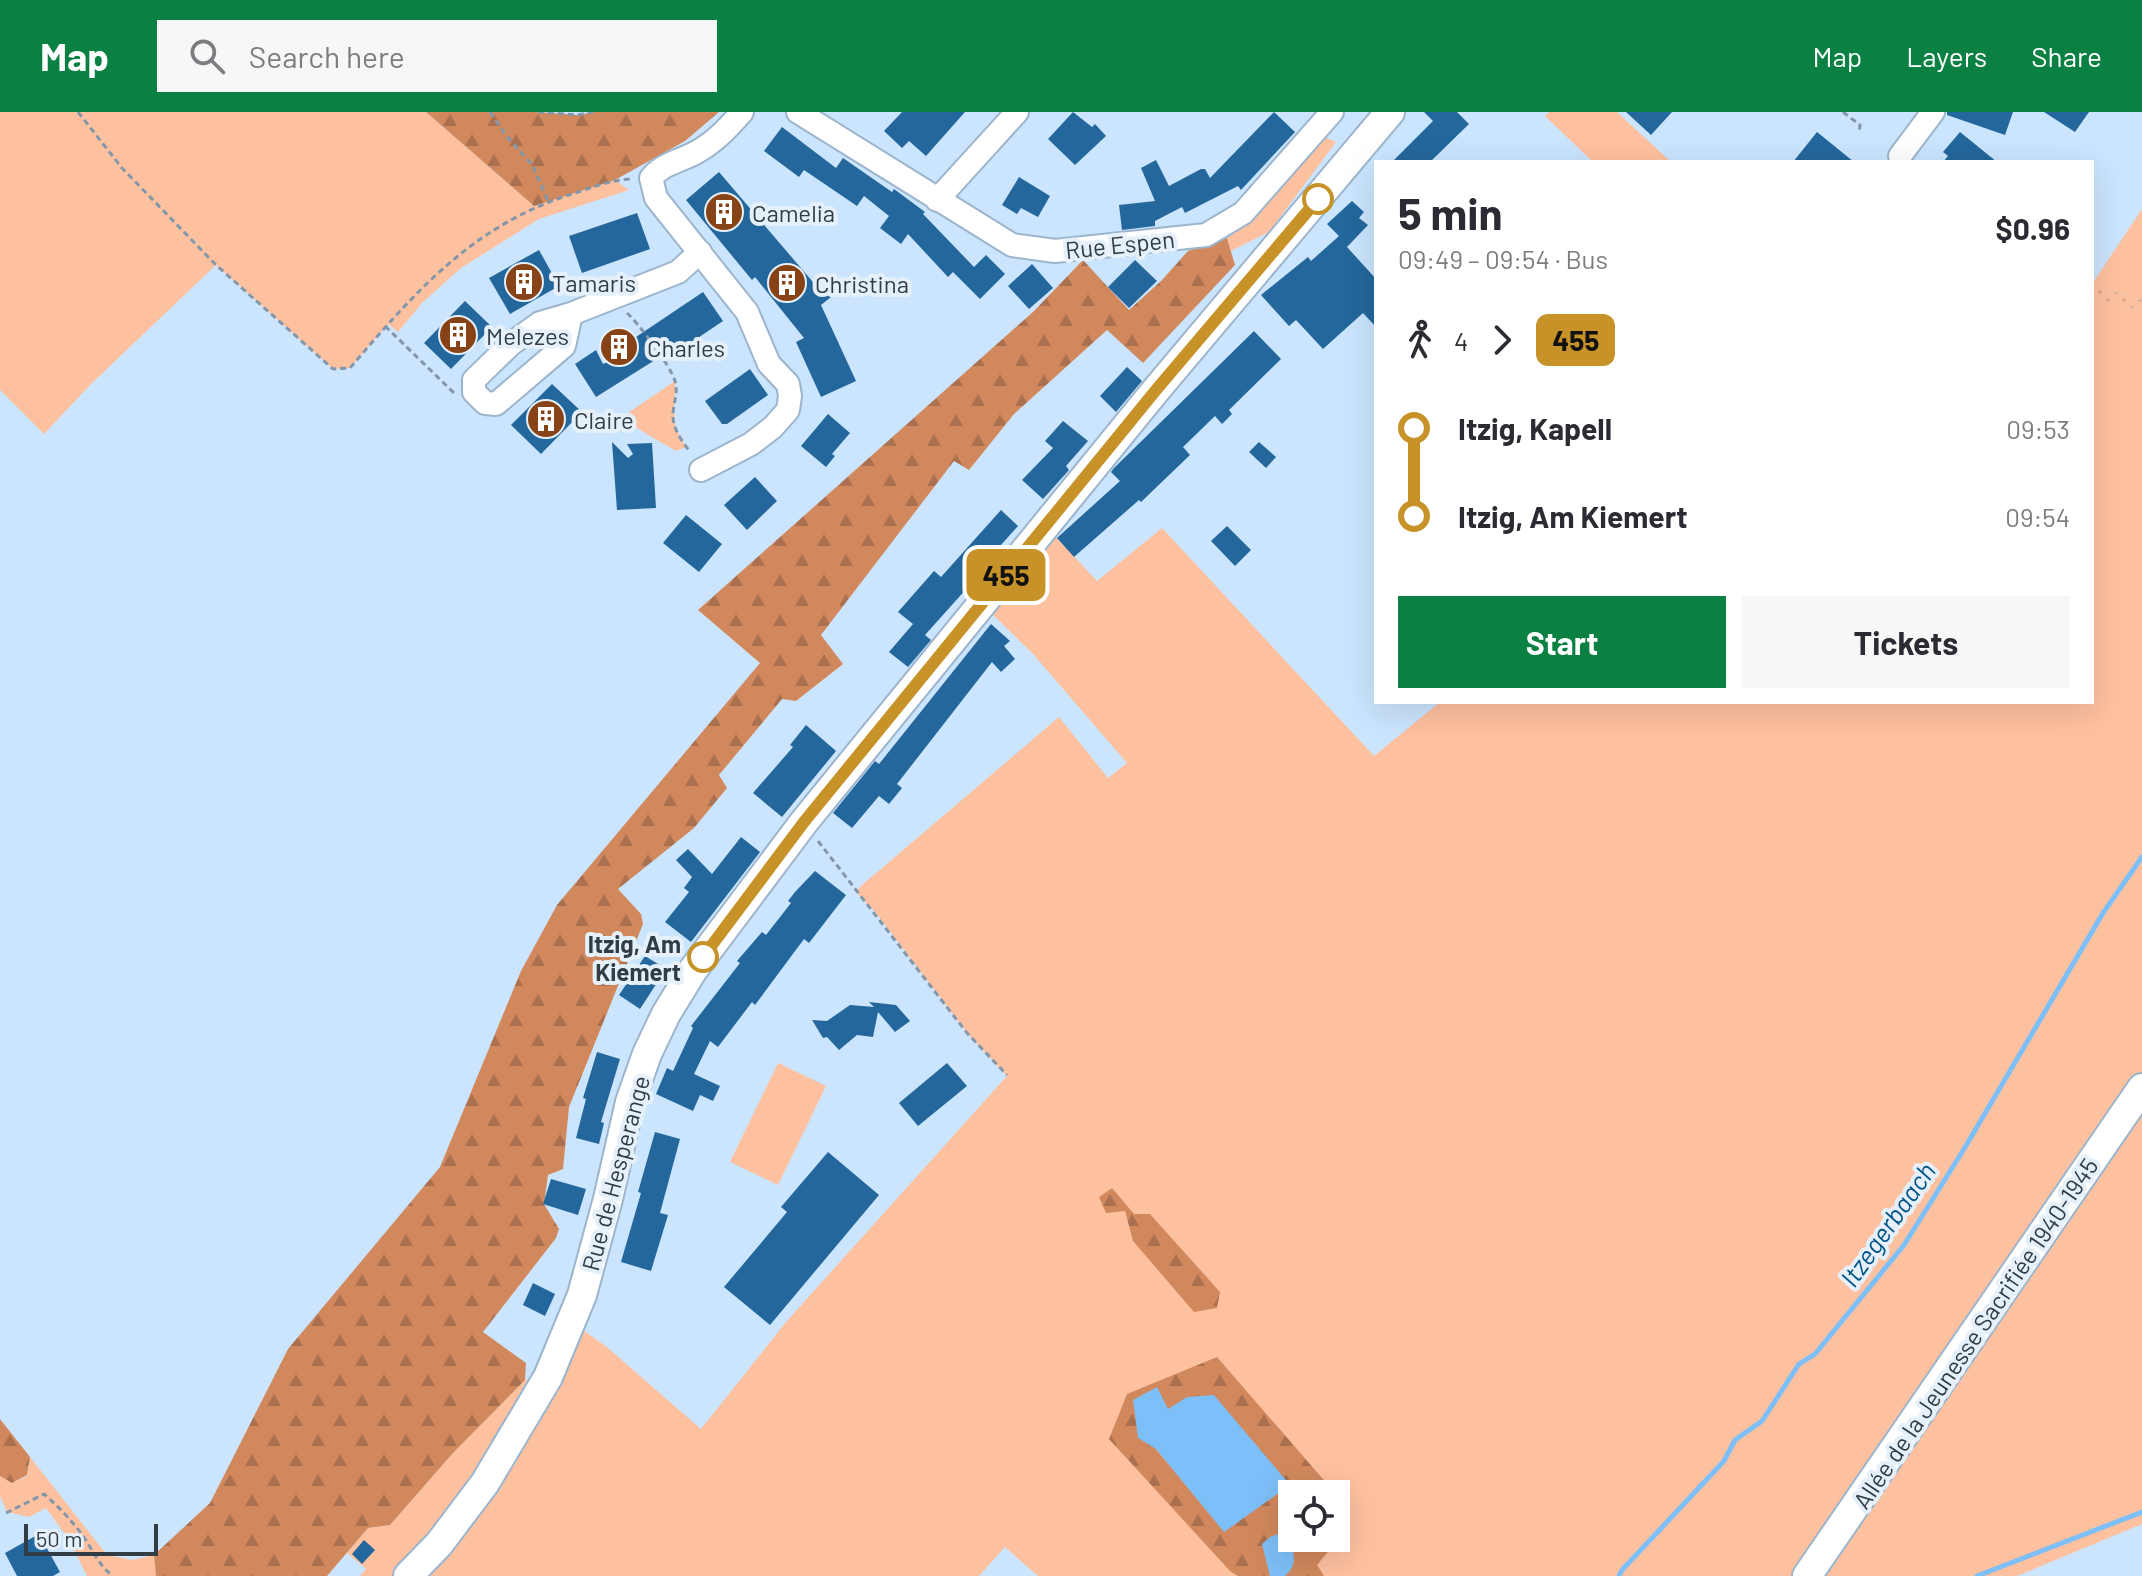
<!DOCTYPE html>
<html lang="en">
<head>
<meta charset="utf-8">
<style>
  :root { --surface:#fff; --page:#f7f7f7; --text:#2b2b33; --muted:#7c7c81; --accent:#0b8043 }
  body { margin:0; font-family:Barlow,sans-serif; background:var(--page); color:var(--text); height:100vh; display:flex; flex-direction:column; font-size:30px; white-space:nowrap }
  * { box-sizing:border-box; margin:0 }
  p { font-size:26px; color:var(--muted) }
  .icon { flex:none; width:44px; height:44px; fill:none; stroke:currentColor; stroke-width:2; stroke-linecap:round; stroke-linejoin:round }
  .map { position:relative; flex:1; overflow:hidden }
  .sheet { position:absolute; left:1374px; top:48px; width:720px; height:544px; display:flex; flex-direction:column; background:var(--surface); border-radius:0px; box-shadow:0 8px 32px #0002 }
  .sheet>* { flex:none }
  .badge { padding:0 16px; border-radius:12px; font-size:28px; line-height:52px }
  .tools { position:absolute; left:1278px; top:1368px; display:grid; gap:16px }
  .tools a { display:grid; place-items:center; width:72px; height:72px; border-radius:0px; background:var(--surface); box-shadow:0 8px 32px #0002; font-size:40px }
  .scale { position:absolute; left:24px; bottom:20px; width:134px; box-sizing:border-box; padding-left:8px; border:4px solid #313c45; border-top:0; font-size:22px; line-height:28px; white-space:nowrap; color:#313c45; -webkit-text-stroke:6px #e6f0fa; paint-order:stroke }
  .map>.badge { position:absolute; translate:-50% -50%; box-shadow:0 0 0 4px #fff }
  .legs { display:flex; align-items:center; gap:12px; height:88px; padding:0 24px; font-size:26px }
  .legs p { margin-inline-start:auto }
  .headline { display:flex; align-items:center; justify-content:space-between; height:136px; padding:0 24px }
  h1 { font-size:44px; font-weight:700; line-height:60px }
  .primary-button { display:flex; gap:16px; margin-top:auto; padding:16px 24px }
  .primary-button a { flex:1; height:92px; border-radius:0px; background:var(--accent); color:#fff; font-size:32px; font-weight:700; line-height:92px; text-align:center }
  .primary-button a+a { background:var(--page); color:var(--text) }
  ul { padding:0 24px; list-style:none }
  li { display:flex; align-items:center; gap:28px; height:88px; font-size:30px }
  li i { display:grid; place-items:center; width:12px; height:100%; margin:0 10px; background:currentColor }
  li i::after { content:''; width:20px; height:20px; margin:-10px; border:6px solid; border-radius:50%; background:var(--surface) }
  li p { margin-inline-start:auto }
  li:first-child i { background:linear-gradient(#0000 50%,currentColor 0) }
  li:last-child i { background:linear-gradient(currentColor 50%,#0000 0) }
  header { display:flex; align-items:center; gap:48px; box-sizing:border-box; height:112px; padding:0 40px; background:var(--accent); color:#fff }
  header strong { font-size:38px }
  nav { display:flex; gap:44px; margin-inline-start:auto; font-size:28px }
  .search { width:560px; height:72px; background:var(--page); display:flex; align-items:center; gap:20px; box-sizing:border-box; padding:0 28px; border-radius:0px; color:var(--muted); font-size:30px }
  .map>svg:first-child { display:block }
</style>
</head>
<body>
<header>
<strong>Map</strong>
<div class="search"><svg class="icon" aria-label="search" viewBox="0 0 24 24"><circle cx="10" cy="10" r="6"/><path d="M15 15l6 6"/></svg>Search here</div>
<nav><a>Map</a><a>Layers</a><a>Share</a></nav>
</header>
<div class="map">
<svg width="2142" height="1464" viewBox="0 0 2142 1464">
  <defs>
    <pattern id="forest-firs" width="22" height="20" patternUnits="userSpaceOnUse" patternTransform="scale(2)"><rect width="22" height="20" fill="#d2885d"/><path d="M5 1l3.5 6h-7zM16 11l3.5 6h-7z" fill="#ab704f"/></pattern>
    <pattern id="garden-dots" width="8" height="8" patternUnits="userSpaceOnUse" patternTransform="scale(2)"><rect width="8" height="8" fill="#fec1a0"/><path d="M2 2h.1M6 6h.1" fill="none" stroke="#daa78b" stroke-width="1.8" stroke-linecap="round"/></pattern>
  </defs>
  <rect width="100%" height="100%" fill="#cbe5fe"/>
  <g fill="#fec1a0" fill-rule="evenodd">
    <path d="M 0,0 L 426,0 L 534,94 L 615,68 L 629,78 L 539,107 L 461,156 L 422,191 L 398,220 L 388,212 L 350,256 L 333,257 L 216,153 L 91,272 L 44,322 L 0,278 Z"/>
    <path d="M 1549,0 L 1617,0 L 1671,50 L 1593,50 L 1545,4 Z"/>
    <path d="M 1321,23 L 1336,30 L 1269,120 L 1231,139 L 1227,126 Z"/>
    <path d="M 2142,97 L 2142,188 L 2092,173 L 2092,172 Z"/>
    <path d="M 2092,185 L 2142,199 L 2142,1412 L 2017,1464 L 1038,1464 L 1005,1435 L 979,1464 L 360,1464 L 366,1457 L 347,1441 L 368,1416 L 390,1413 L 453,1341 L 525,1268 L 548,1265 L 559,1275 L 583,1218 L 608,1236 L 701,1317 L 786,1210 L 1007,964 L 967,921 L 876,801 L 855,779 L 1059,605 L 1108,666 L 1127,651 L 1033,542 L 990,500 L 1054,423 L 1097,469 L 1162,416 L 1374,644 L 1440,590 L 2092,590 ZM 1292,1382 L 1336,1382 L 1336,1426 L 1292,1426 Z"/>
    <path d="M 675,269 C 676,300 668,306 686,335 L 676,339 C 661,329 632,317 625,303 Z"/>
    <path d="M 778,951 L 826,974 L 778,1073 L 730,1050 Z"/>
    <path d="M 30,1345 L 107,1443 L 132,1448 L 154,1443 L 156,1464 L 87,1464 L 69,1428 L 46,1396 L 29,1405 L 7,1400 L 0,1384 L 0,1364 L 12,1371 L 27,1364 Z"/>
  </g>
  <g fill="url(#forest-firs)" fill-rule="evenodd">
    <path d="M 426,0 L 538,0 L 578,3 L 594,0 L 719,0 L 685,29 L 615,68 L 534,94 Z"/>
    <path d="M 1227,126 L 1235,153 L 1143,251 L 1107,218 L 1014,302 L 969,358 L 954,349 L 821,523 L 843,552 L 796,589 L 782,587 L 719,663 L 727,676 L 694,716 L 618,777 L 641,802 L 643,812 L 569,995 L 563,1057 L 548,1063 L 544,1092 L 559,1117 L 556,1126 L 483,1220 L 526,1251 L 525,1268 L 453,1341 L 390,1413 L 368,1416 L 327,1464 L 156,1464 L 154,1443 L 210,1391 L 288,1237 L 440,1055 L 521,859 L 557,793 L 760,551 L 698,498 L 1033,200 L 1083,148 L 1129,198 L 1162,168 L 1188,139 Z"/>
    <path d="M 1112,1076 L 1134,1102 L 1150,1102 L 1220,1180 L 1217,1196 L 1194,1200 L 1133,1129 L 1125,1099 L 1106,1101 L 1099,1085 Z"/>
    <path d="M 1217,1245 L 1335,1381 L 1292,1382 L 1292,1426 L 1336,1426 L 1336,1383 L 1345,1419 L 1317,1453 L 1324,1464 L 1238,1464 L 1230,1459 L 1109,1327 L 1127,1282 ZM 1156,1337 L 1290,1373 L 1224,1419 Z"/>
    <path d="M 0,1307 L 30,1345 L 27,1363 L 12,1371 L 0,1364 Z"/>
  </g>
  <path fill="url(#garden-dots)" d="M 2092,173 L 2142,188 L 2142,199 L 2092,185 Z"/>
  <g fill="#7dbff9">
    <path d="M 1157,1275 L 1168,1297 L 1187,1285 L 1214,1283 L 1290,1373 L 1224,1420 L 1156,1337 L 1138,1326 L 1133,1288 Z"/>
    <path d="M 1281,1421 L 1286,1422 C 1293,1437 1300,1451 1285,1464 L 1270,1464 L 1262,1432 L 1270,1425 Z"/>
  </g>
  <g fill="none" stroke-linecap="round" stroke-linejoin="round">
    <g stroke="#7dbff9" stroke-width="5">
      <path d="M 1619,1464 L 1622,1458 L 1724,1349 L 1735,1328 L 1762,1309 L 1799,1252 L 1815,1242 L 1904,1133 L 1964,1037 L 2103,801 L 2142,745"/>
      <path d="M 1977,1464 L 2142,1400"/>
    </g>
  </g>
  <g fill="#23679c">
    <path d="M 902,0 L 965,0 L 926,44 L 909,29 L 902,36 L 884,19 Z"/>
    <path d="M 1073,0 L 1092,15 L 1095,12 L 1106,24 L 1075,53 L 1048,27 Z"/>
    <path d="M 1274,0 L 1295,20 L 1241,78 L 1238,74 L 1185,101 L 1182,95 L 1155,109 L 1155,114 L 1122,118 L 1119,93 L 1155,89 L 1141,56 L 1156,48 L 1169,74 L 1201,57 L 1205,57 L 1210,66 Z"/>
    <path d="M 1424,0 L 1457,0 L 1469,12 L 1430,50 L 1392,50 L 1433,9 Z"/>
    <path d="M 1626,0 L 1672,0 L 1651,23 Z"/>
    <path d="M 1947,0 L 2013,0 L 2005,23 L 1947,3 Z"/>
    <path d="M 2044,0 L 2089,0 L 2075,20 Z"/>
    <path d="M 782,15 L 836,56 L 843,46 L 892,80 L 894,77 L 925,100 L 923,102 L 974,155 L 986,143 L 1005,162 L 980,187 L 953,160 L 948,165 L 908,122 L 901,132 L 880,116 L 889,104 L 864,84 L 857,94 L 804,58 L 799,65 L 764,39 Z"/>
    <path d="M 1817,20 L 1854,50 L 1793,50 Z"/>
    <path d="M 1960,20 L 1997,50 L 1943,50 L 1948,44 L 1943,40 Z"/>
    <path d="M 719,60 L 818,176 L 821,174 L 831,185 L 821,193 L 856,269 L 821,285 L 796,230 L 804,226 L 755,165 L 752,168 L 686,88 Z"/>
    <path d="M 1019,65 L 1050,84 L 1038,105 L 1021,96 L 1017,102 L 1002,93 Z"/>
    <path d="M 1352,89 L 1364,100 L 1359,106 L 1368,113 L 1347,135 L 1376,167 L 1376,215 L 1363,201 L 1323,237 L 1296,208 L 1289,214 L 1261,183 L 1308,145 L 1311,149 L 1339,124 L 1327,112 Z"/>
    <path d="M 637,101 L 650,137 L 582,161 L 569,124 Z"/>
    <path d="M 539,138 L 559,174 L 510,202 L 489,166 Z"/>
    <path d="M 1135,148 L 1157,169 L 1129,196 L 1108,175 Z"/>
    <path d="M 1032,152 L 1053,176 L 1029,197 L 1008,174 Z"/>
    <path d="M 703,180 L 723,209 L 674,242 L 671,238 L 596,285 L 575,252 L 596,238 L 603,252 L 612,248 L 606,231 L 627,218 L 633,227 Z"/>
    <path d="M 465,189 L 492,215 L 451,257 L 424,231 Z"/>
    <path d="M 1254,219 L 1281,247 L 1229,298 L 1232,302 L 1222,312 L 1215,304 L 1183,335 L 1190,343 L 1141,390 L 1139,388 L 1074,445 L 1057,426 L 1120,369 L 1111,360 L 1114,356 Z"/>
    <path d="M 1127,255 L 1142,269 L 1116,300 L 1100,284 Z"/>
    <path d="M 750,257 L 768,283 L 727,312 L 722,312 L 705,289 Z"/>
    <path d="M 552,272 L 582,300 L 541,342 L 511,313 Z"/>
    <path d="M 828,302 L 850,321 L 832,342 L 835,344 L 826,355 L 801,334 Z"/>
    <path d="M 1063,309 L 1088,329 L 1066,354 L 1069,358 L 1043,387 L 1022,368 L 1053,336 L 1045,329 Z"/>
    <path d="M 612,330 L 628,346 L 633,342 L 627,332 L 652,331 L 656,396 L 617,398 Z"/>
    <path d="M 1259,330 L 1276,345 L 1266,356 L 1249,340 Z"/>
    <path d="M 755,365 L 777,389 L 747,418 L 724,393 Z"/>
    <path d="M 1001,398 L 1018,414 L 991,444 L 994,446 L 925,523 L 931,528 L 908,555 L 889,540 L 913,512 L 898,500 L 934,459 L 941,465 Z"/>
    <path d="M 686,403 L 722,432 L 699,460 L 663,431 Z"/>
    <path d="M 1227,414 L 1251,438 L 1235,454 L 1211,429 Z"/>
    <path d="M 991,512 L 1010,529 L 1004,534 L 1015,547 L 1001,560 L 992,550 L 897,672 L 902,676 L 889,692 L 879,684 L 852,716 L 833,701 L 875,649 L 879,652 Z"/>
    <path d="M 806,613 L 836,639 L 782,705 L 753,681 L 793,635 L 790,633 Z"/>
    <path d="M 741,725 L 760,740 L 691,830 L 665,810 L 689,780 L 684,776 L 692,765 L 676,748 L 688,737 L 712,762 Z"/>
    <path d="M 815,759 L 846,783 L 809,831 L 804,827 L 755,893 L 752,890 L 718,935 L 710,929 L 694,962 L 720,974 L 713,989 L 700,983 L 693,999 L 656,982 L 667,956 L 673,959 L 693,916 L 691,914 L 740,851 L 737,849 L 762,820 L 766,823 L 791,791 L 788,789 L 795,780 Z"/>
    <path d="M 645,844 L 666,857 L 640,897 L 619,883 Z"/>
    <path d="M 869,890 L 896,893 L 910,909 L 895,920 L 878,900 L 873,925 L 857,923 L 839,938 L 827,925 L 823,926 L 812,908 L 827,909 L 850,893 L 874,895 Z"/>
    <path d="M 597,940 L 620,947 L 601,1010 L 604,1011 L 599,1032 L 576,1026 L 586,987 L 583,986 Z"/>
    <path d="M 947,951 L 967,974 L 918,1014 L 899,991 Z"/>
    <path d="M 655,1020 L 680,1027 L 660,1101 L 668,1103 L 651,1159 L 621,1150 L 641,1081 L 638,1080 Z"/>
    <path d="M 828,1040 L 879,1083 L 770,1213 L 724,1175 L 787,1100 L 781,1095 Z"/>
    <path d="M 551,1067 L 586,1077 L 578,1103 L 543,1092 Z"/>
    <path d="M 533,1171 L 555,1182 L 545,1204 L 523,1193 Z"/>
    <path d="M 39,1422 L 60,1460 L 53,1464 L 17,1464 L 5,1441 Z"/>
    <path d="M 364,1428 L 375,1438 L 362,1452 L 352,1442 Z"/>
  </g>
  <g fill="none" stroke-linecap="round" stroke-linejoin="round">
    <g stroke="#9cb5cc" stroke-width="26">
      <g id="minor">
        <path d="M 798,0 L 1012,133 L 1055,139 L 1206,123 L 1243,101 L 1332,0"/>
        <path d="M 1900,44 L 1933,0"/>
        <path d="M 937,88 L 1017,0"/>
        <path d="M 571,202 L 564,234 L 496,292 L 485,291 L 474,280 L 474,268 L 511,232 L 540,211 L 571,202 L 678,160 L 700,140"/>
        <path d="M 701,358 L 751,332 L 773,315 L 788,298 L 790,284 L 788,272 L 769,252 L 747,200 L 656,86 L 651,66 C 662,52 680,49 695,41 C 714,31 728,16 742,0"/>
      </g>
    </g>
    <g stroke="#9cb5cc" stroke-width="32">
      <g id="major">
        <path d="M 408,1464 L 439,1432 L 485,1371 L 548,1265 L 582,1183 L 608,1087 L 630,990 L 647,942 L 666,902 L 693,858 L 804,710 L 1156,278 L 1390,0"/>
        <path d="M 1807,1464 L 2142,976"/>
      </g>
    </g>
    <g stroke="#8497a8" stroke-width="3" stroke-dasharray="6 4" stroke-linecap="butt">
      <path d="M 78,0 L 122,56 L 216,153 L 333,257 L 350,256 C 415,180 473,113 572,82 C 591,76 610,68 631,67"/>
      <path d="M 490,0 L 505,22 L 533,54 L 548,89"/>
      <path d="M 538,0 L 578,3 L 593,0"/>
      <path d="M 1843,0 L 1860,13 L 1859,21"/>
      <path d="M 627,201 C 639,212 670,253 675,269 C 679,281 672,294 673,306 C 674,319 683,330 690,340"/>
      <path d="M 385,214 L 454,281"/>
      <path d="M 818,729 L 967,921 L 1007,963"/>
      <path d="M 6,1401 L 44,1382 C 58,1394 70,1407 81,1421 C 92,1436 98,1453 113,1464"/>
    </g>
    <use href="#minor" stroke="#fff" stroke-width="22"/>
    <use href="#major" stroke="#fff" stroke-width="28"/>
  </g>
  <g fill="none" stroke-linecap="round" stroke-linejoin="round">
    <g stroke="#fff" stroke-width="18">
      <path id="line-1" d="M 703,845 L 804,710 L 1156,278 L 1318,87"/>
    </g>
    <use href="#line-1" stroke="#c79227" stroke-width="12"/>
  </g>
  <defs>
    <g id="building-disc" transform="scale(2)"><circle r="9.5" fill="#874315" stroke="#e6f0fa"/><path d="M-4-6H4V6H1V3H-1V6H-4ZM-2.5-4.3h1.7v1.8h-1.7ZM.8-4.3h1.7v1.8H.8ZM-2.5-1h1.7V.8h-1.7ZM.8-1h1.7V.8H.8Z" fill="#fff"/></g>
  </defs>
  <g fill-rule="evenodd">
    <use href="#building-disc" x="724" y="100"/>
    <use href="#building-disc" x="524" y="170"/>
    <use href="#building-disc" x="787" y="171"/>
    <use href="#building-disc" x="458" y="223"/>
    <use href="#building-disc" x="619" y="235"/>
    <use href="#building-disc" x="546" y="307"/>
  </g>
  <g fill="#fff" stroke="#c79227" stroke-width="4">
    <circle cx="1318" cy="87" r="14"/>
    <circle cx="703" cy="845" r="14"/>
  </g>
  <g text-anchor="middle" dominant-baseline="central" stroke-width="8" stroke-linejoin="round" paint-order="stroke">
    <g font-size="24" fill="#313c45" stroke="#e6f0fa" text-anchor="start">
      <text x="752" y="100">Camelia</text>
      <text x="552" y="170">Tamaris</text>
      <text x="815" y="171">Christina</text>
      <text x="486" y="223">Melezes</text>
      <text x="647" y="235">Charles</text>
      <text x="574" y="307">Claire</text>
    </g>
    <g font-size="24" fill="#313c45" stroke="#e6f0fa">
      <text transform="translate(1120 132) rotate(-6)">Rue Espen</text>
      <text transform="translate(615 1061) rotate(-75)">Rue de Hesperange</text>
      <text transform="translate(1975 1221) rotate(-56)">Allée de la Jeunesse Sacrifiée 1940-1945</text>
    </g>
    <g font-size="24" font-weight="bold" fill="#313c45" stroke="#e6f0fa" text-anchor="end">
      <text x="681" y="831">Itzig, Am<tspan x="681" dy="28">Kiemert</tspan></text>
    </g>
    <g font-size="26" font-style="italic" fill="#025488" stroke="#e6f0fa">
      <text transform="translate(1887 1112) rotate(-55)">Itzegerbaach</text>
    </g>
  </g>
</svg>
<div class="tools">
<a><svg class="icon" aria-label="locate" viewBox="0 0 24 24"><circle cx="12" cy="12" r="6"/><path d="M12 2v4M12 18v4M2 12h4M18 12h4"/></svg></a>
</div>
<div class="scale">50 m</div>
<b class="badge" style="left:1006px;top:463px;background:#c79227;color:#111">455</b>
<section class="sheet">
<div class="headline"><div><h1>5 min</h1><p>09:49 – 09:54 · Bus</p></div><b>$0.96</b></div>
<div class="legs"><svg class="icon" aria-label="walk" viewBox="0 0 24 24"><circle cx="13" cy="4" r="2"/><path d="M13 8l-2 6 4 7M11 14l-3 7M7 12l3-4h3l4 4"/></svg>4<svg class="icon" aria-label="forward" viewBox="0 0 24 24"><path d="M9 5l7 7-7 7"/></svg><b class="badge" style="background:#c79227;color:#111">455</b></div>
<ul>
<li><i style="color:#c79227"></i><b>Itzig, Kapell</b><p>09:53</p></li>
<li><i style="color:#c79227"></i><b>Itzig, Am Kiemert</b><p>09:54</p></li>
</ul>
<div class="primary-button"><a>Start</a><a>Tickets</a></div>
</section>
</div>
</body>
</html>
